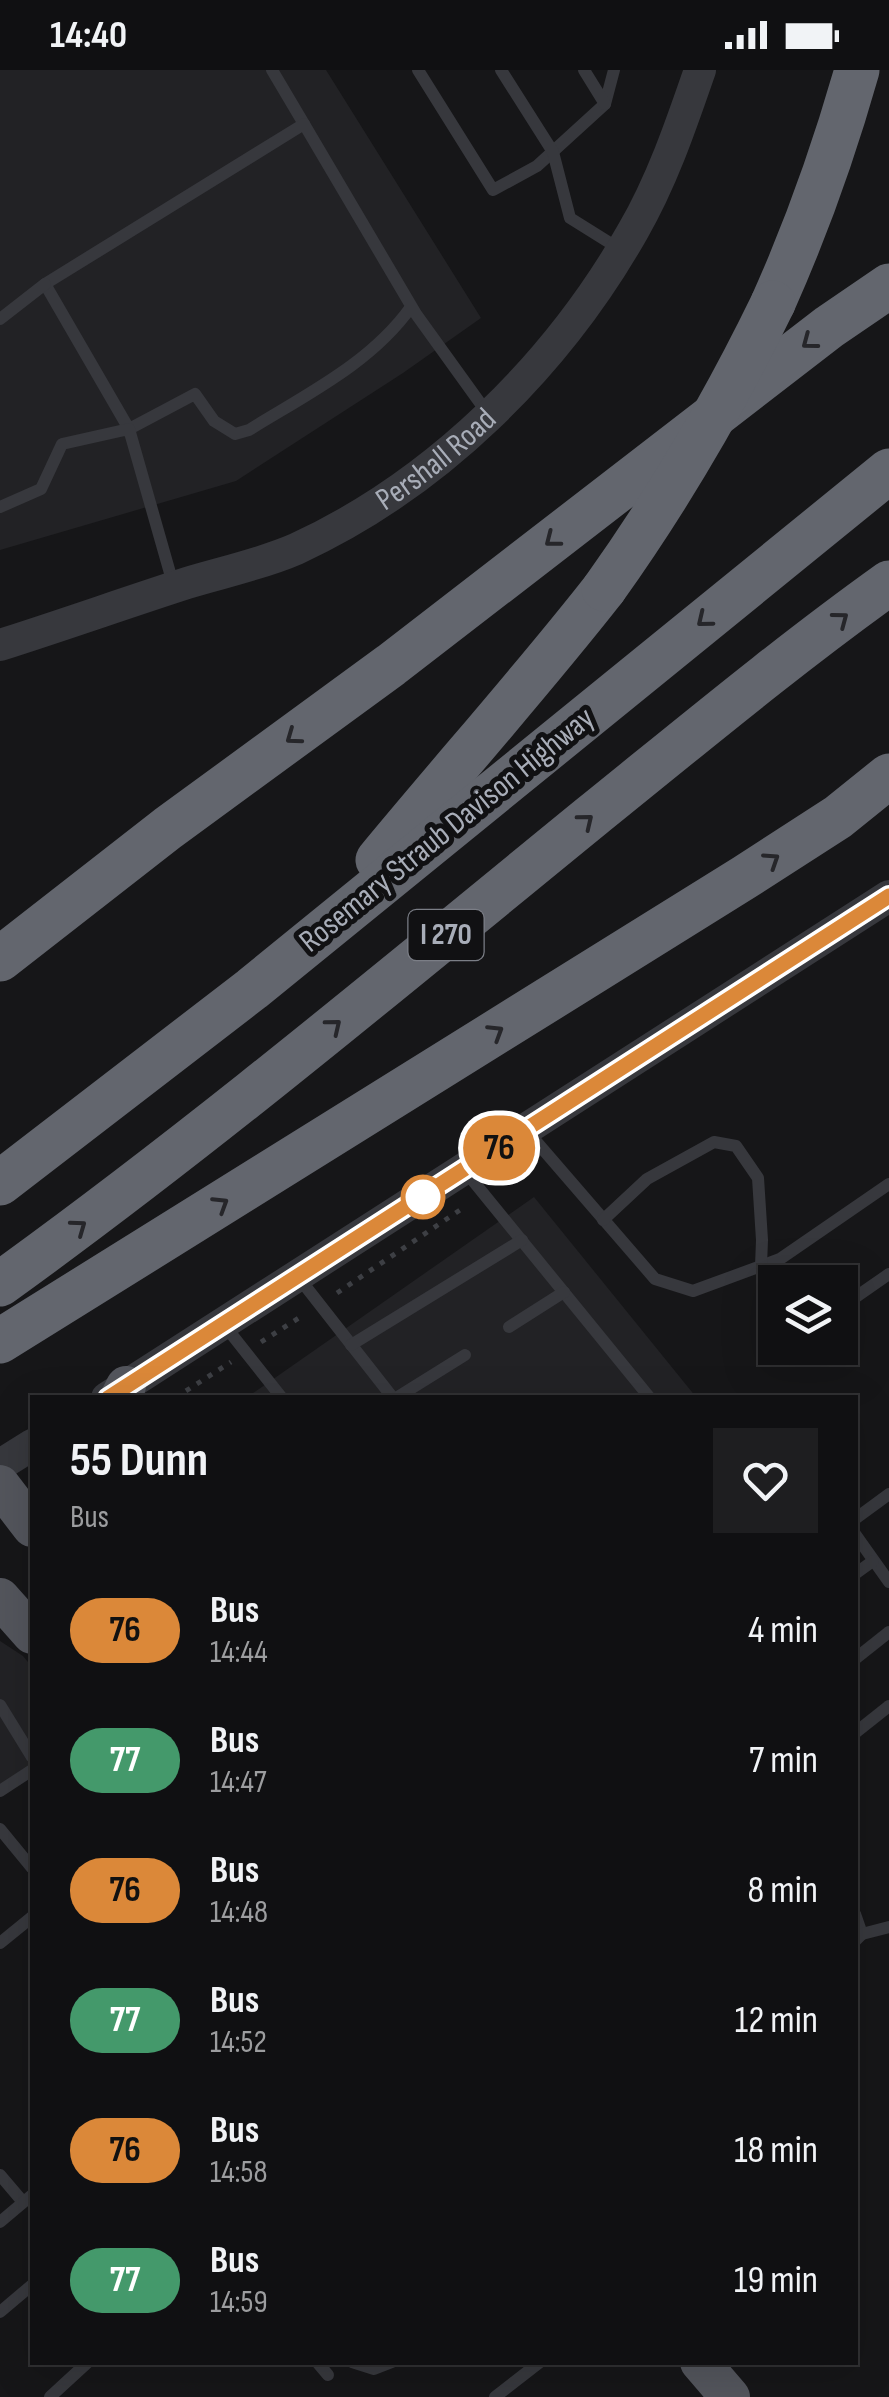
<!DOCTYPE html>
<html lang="en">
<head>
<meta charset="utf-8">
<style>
  :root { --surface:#101012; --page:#1e1e20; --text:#f1f3f6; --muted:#9c9d9f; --line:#303032 }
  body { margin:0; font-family:"Sofia Sans Condensed",sans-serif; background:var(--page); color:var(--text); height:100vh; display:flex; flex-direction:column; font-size:38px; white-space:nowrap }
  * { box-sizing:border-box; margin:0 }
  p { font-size:32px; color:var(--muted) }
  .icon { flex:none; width:55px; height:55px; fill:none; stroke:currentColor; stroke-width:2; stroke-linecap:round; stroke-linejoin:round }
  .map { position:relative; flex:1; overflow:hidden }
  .details { position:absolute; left:30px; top:1325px; width:828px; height:970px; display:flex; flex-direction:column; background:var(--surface); border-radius:0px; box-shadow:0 10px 40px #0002,0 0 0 2px var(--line) }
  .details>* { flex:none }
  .badge { padding:0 20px; border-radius:32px; font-size:35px; line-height:65px }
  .controls { position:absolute; left:758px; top:1195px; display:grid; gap:20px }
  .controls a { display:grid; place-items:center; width:100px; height:100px; border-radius:0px; background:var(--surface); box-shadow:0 10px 40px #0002,0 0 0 2px var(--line); font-size:50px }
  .map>.badge { position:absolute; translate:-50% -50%; box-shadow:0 0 0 5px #fff }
  .round { display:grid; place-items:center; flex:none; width:105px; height:105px; border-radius:0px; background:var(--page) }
  .summary { display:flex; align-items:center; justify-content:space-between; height:170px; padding:0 40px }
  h1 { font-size:48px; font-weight:700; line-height:75px }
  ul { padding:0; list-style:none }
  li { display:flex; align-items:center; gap:30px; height:130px; padding:0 40px }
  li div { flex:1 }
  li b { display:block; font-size:38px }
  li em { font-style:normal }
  li .badge { min-width:110px; font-weight:700; text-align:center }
  .status { display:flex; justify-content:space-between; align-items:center; height:70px; padding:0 50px; background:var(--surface); direction:ltr }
  .status svg { height:28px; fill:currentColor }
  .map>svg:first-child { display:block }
</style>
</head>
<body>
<div class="status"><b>14:40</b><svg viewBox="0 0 49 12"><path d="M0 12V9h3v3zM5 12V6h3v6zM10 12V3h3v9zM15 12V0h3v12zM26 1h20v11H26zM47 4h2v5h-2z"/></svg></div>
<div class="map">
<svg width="889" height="2327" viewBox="0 0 889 2327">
  <rect width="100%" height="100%" fill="#161618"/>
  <g fill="#222225">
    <path d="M 0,0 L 326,0 L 481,248 L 403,303 L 236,411 L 0,480 Z"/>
    <path d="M 534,1127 L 696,1327 L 246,1328 Z"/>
    <path d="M 0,1571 L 23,1586 L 32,1597 L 32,1705 L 0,1727 Z"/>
  </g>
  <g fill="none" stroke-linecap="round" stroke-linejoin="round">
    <g stroke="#3d3f44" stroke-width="5" stroke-dasharray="5 8" stroke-linecap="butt">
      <path d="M 337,1223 L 460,1140"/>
      <path d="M 261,1272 L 302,1246"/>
      <path d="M 175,1328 L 231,1292"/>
    </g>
    <g stroke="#37383d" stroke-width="12">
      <path d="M 272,0 L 304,54"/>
      <path d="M 418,0 L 493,120 L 537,96 L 605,34 L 614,0"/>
      <path d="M 501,0 L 553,82 L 570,148 L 618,178"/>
      <path d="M 584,0 L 605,34"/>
      <path d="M 411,237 C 371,293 307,324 249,360 L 235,364 L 214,351 L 195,324 L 129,359 L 45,214 L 304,54 L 416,244 L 488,344"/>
      <path d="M 0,249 L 45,214"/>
      <path d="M 0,437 L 41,419 L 62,374 L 129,359 L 174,517"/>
      <path d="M 528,1062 L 655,1209 L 693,1221 L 780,1189 L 889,1114"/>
      <path d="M 465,1101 L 650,1328"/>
      <path d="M 603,1150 L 647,1109 L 714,1072 L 736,1076 L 758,1108 L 762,1170 L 761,1196 L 775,1216"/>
      <path d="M 299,1208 L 393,1328"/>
      <path d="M 840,1238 L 889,1204"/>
      <path d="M 225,1256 L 282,1328"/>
      <path d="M 509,1257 L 564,1222"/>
      <path d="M 351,1275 L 522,1170"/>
      <path d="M 396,1328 L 465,1285"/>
      <path d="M 855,1449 L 889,1424"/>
      <path d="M 855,1464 L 889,1512"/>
      <path d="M 855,1504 L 873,1491"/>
      <path d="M 855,1589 L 889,1562"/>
      <path d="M 0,1635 L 32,1687"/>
      <path d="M 855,1663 L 889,1636"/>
      <path d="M 0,1721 L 32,1700"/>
      <path d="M 0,1759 L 32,1798"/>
      <path d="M 855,1844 L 862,1864 L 855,1871"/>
      <path d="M 862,1864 L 889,1857"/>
      <path d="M 0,1873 L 32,1847"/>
      <path d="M 0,2105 L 23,2132"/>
      <path d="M 0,2152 L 32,2125"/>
      <path d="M 0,2242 L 32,2215"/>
      <path d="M 317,2292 L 328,2305"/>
      <path d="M 352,2292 L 374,2299 L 392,2292"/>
      <path d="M 50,2327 L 88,2292"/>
      <path d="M 495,2327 L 540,2292"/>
    </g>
    <g stroke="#37383d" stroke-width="32">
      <path id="s1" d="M 0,575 C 63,555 125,533 187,513 C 223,502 262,494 296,479 C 437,414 557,295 633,161 C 662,111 681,55 700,0"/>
      <path d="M 107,1328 L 889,826"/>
      <path d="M 0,1395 L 32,1375"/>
    </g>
    <g stroke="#53555c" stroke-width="40">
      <path d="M 120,1328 L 126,1316"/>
      <path d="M 0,1415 L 32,1457"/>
      <path d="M 0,1528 L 32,1564"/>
      <path d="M 700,2292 L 730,2327"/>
    </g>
    <g stroke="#63666e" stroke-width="45">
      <path d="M 773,233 C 807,157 834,81 857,0"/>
      <path d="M 378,790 C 453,699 532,611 604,519"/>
      <path d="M 0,889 L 168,758 L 391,595 L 829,257 L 889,216"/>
      <path d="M 0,1113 L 252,919 L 889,401"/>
      <path d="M 0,1214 C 204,1067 397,905 592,746 C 690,667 787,586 889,513"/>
      <path d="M 0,1271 L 745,807 L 838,747 L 889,706"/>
    </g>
    <path stroke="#63666e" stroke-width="45" d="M 604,519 C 669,428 724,334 773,233"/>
  </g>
  <defs><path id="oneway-chevron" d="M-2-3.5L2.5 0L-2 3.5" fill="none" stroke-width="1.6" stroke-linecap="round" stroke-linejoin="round" transform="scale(2.5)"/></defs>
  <g stroke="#26262a">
    <use href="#oneway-chevron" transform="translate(809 272) rotate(143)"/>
    <use href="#oneway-chevron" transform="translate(552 470) rotate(142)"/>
    <use href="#oneway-chevron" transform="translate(841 549) rotate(-37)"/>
    <use href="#oneway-chevron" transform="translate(704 550) rotate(141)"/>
    <use href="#oneway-chevron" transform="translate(293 667) rotate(144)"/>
    <use href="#oneway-chevron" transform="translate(586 751) rotate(-39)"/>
    <use href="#oneway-chevron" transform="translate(772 790) rotate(-33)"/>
    <use href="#oneway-chevron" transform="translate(334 956) rotate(-39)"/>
    <use href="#oneway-chevron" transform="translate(496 962) rotate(-32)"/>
    <use href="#oneway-chevron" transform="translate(221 1134) rotate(-32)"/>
    <use href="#oneway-chevron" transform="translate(79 1157) rotate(-36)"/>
  </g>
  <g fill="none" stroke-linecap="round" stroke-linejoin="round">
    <g stroke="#fff" stroke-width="22">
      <path id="line" d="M 108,1328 L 889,826"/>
    </g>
    <use href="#line" stroke="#db8839" stroke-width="15"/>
  </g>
  <circle fill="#fff" stroke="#db8839" stroke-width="5" cx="423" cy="1127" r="20"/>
  <g text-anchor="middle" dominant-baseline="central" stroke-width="10" stroke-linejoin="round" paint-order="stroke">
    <rect fill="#111113" stroke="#7b7e86" stroke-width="2.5" x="408.5" y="840" width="75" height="50" rx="8"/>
    <g font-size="30" font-weight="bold" fill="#a8adb8">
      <text x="446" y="865">I 270</text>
    </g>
    <g font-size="32" fill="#a8adb8" stroke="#111113">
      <text stroke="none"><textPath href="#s1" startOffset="478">Pershall Road</textPath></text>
      <text transform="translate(447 760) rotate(-39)">Rosemary Straub Davison Highway</text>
    </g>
  </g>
</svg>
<div class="controls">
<a><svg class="icon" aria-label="layers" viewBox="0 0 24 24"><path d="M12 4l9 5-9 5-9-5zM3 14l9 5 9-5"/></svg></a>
</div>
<b class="badge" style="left:499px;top:1078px;background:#db8839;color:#111">76</b>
<section class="details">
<div class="summary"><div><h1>55 Dunn</h1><p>Bus</p></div><a class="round"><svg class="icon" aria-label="heart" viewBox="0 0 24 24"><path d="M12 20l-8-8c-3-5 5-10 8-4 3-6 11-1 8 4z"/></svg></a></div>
<ul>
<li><span class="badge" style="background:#db8839;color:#111">76</span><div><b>Bus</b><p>14:44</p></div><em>4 min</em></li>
<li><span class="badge" style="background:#44996b;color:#fff">77</span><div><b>Bus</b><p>14:47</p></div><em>7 min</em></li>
<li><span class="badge" style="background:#db8839;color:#111">76</span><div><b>Bus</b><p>14:48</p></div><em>8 min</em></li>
<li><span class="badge" style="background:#44996b;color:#fff">77</span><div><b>Bus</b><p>14:52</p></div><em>12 min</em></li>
<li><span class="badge" style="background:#db8839;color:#111">76</span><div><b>Bus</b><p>14:58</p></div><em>18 min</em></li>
<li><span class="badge" style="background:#44996b;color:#fff">77</span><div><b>Bus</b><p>14:59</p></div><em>19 min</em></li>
</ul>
</section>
</div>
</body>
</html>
